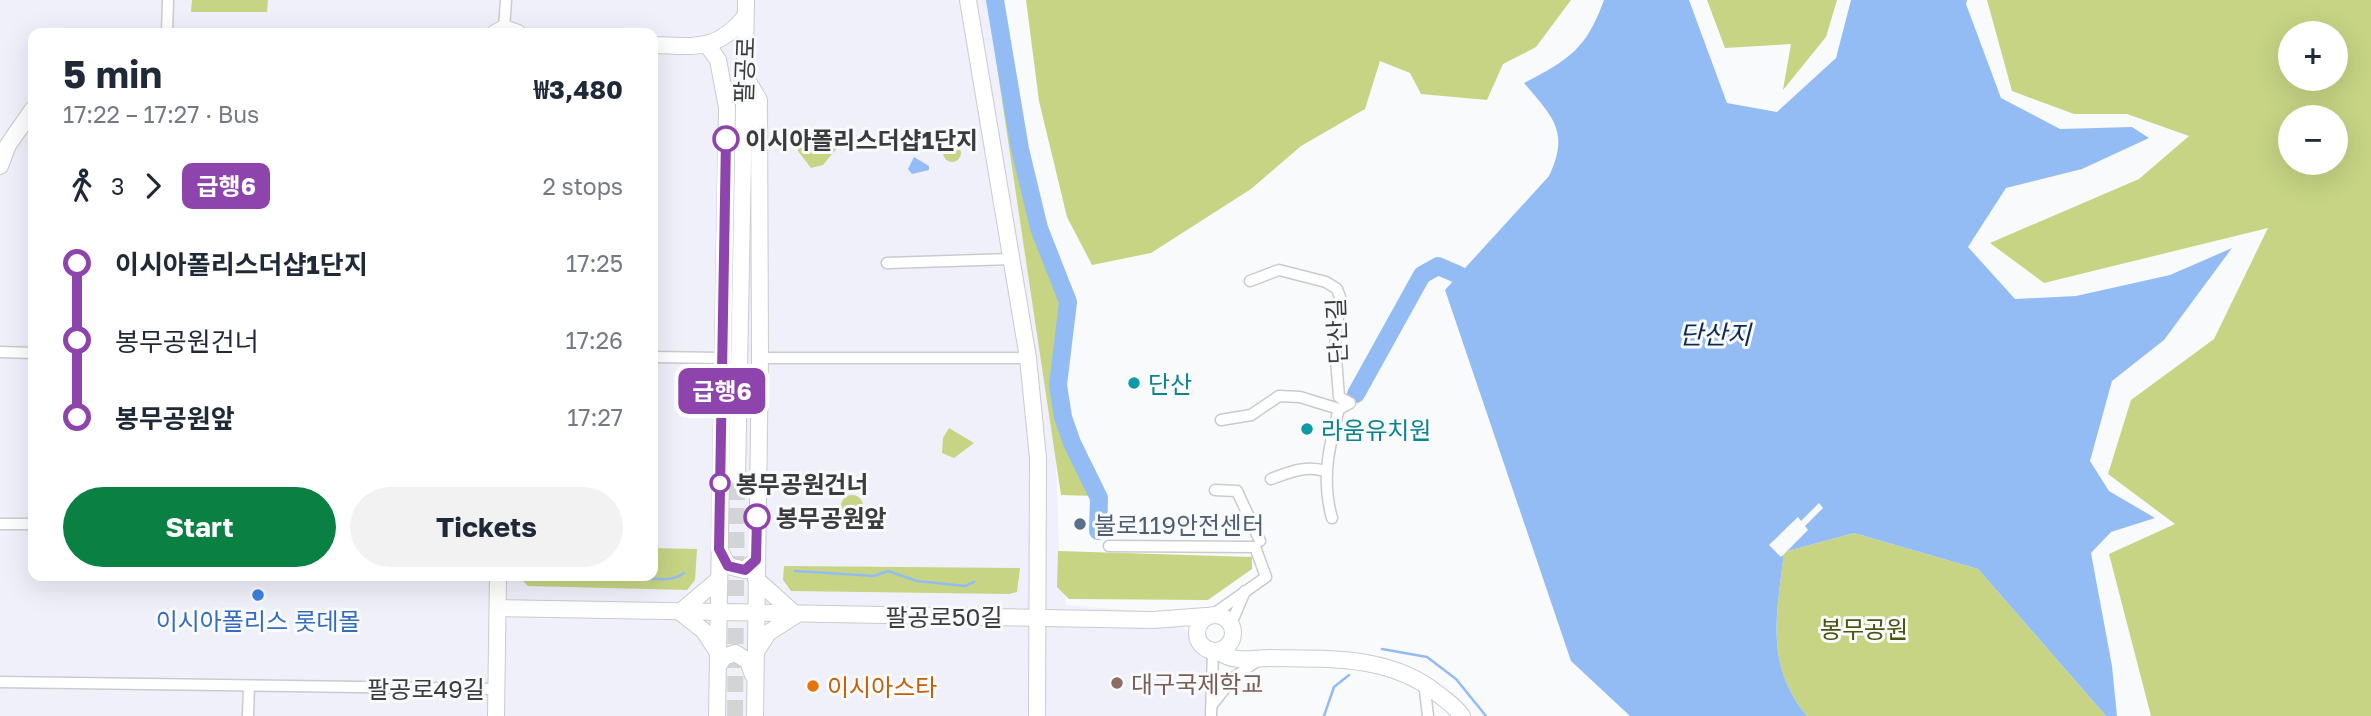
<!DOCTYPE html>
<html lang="en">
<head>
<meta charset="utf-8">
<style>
  :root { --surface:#fff; --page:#f2f2f3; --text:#1f2937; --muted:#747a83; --accent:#0b8043 }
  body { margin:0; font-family:"Golos Text","Noto Sans KR",sans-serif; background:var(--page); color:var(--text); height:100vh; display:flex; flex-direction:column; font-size:26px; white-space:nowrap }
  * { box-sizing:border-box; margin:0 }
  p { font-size:23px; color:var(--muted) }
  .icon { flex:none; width:38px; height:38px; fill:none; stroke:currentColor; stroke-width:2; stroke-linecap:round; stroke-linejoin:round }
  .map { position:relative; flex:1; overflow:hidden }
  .side { position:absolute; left:28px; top:28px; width:630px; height:553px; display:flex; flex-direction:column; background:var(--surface); border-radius:14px; box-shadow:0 7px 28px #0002 }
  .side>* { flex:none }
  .badge { padding:0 14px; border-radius:10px; font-size:24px; line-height:46px }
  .controls { position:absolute; left:2278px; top:21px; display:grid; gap:14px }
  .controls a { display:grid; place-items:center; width:70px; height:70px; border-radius:50%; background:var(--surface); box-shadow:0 7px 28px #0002; font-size:35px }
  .map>.badge { position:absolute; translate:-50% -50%; box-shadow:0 0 0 4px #fff }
  .legs { display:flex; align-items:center; gap:10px; height:77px; padding:0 35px; font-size:23px }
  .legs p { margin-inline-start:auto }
  .headline { display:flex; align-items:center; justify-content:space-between; height:119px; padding:0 35px }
  h1 { font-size:38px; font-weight:700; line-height:52px }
  .primary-button { display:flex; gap:14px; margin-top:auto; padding:14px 35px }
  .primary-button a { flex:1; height:80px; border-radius:42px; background:var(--accent); color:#fff; font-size:28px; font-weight:700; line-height:80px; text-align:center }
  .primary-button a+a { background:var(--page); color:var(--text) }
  ul { padding:0 35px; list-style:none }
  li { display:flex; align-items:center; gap:24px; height:77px; font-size:26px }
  li i { display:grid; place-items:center; width:10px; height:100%; margin:0 9px; background:currentColor }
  li i::after { content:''; width:18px; height:18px; margin:-9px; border:5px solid; border-radius:50%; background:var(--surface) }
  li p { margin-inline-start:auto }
  li:first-child i { background:linear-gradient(#0000 50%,currentColor 0) }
  li:last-child i { background:linear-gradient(currentColor 50%,#0000 0) }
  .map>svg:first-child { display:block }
</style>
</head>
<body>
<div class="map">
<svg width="2371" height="716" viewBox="0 0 2371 716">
  <rect width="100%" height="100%" fill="#f9fafc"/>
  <path fill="#eff0fa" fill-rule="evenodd" d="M 0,0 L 989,0 L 1056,456 L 1059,549 L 1066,605 L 1174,614 L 1207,659 L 1205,716 L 0,716 ZM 33,33 L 653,33 L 653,576 L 33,576 Z"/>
  <g fill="#c6d484" fill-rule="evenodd">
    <path d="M 192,0 L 268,0 L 267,12 L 191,12 Z"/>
    <path d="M 987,0 L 1001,0 L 1012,95 L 1063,299 L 1052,386 L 1066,440 L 1094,496 L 1061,495 Z"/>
    <path d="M 1026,0 L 1571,0 L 1536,47 L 1503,64 L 1487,100 L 1421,94 L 1410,73 L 1380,61 L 1365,109 L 1301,146 L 1251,189 L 1151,253 L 1092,265 L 1067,217 L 1039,101 Z"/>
    <path d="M 1707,0 L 1837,0 L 1826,37 L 1783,90 L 1791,44 L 1725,48 Z"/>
    <path d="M 1987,0 L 2371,0 L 2371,716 L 2151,716 L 2109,554 L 2175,524 L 2108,474 L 2131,400 L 2214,339 L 2268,228 L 2044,283 L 1990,243 L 2139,179 L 2189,136 L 2127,114 L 2074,114 L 2012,91 ZM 2291,33 L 2336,33 L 2336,79 L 2291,79 ZM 2291,117 L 2336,117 L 2336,163 L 2291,163 Z"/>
    <path d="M 812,132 L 831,135 L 837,148 L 823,165 L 811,168 L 798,151 L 799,136 Z"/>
    <circle cx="952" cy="153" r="9"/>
    <path d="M 949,428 L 974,443 L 954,458 L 942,453 L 943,438 Z"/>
    <circle cx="852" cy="506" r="11"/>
    <path d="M 1854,533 L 1978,569 L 2106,716 L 1807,716 C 1764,664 1777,614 1784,552 Z"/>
    <path d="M 653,548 L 697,549 L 695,580 L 687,590 L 528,586 L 518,576 L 653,576 Z"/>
    <path d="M 1058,551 L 1252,557 L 1252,569 L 1208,600 L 1069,599 L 1057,587 Z"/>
    <path d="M 784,566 L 1020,568 L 1017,592 L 1009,594 L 791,591 L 783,580 Z"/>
  </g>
  <g fill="#94bcf4">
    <path d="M 1604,0 L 1689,0 L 1727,103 L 1777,112 L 1836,58 L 1851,0 L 1967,0 L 1966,4 L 2001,98 L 2060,129 L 2132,127 L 2149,138 L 2082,169 L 2006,188 L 1968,247 L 2015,299 L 2076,296 L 2170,275 L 2232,248 L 2164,340 L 2112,381 L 2090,461 L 2109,491 L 2155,518 L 2111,532 L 2091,553 L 2112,666 L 2117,716 L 2106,716 L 1978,569 L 1854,533 L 1784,552 C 1777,614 1764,664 1807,716 L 1630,716 L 1571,661 L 1445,290 L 1549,176 C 1570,132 1553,117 1524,83 C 1570,59 1586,49 1604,0 Z"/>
    <path d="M 914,157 L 929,166 L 929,170 L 912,174 L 908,169 Z"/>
  </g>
  <path fill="#f9fafc" d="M 1819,503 L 1823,508 L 1805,526 L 1808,530 L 1781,557 L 1769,545 L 1798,517 L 1801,521 Z"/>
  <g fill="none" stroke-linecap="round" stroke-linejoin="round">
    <g stroke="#94bcf4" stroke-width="2.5">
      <path d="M 795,571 L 874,576 L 888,571 L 917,581 L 965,586 L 974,582"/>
      <path d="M 541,576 L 545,579 L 561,576"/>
      <path d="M 571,576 C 595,580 604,576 626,576 C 643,576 669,585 684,573"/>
      <path d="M 1382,649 L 1427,657 L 1456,679 L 1486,716"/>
      <path d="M 1324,716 L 1334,687 L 1349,675"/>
    </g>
    <g stroke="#94bcf4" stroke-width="18">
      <path d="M 995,0 L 1020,149 L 1039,228 L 1068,302 L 1058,385 L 1063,417 L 1072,443 L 1099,498 L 1098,531"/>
      <path d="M 1356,394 L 1422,275 L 1438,266 L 1459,275"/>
    </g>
    <path stroke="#d3d4d6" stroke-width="16" stroke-dasharray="16 8" stroke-linecap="butt" d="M 735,716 L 737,476"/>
    <g stroke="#cacbcd" stroke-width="13">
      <g id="street">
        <path d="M 504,28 L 506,0"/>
        <path d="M 167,33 L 168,0"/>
        <path d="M 887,263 L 1011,259"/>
        <path d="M 1250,281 L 1279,270 L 1326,282 L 1337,289 L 1340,297 L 1335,346 L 1339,397 L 1350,403 L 1339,409 C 1329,446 1321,480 1332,518"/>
        <path d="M 0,352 L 33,353"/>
        <path d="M 653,357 L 722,358"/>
        <path d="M 760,358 L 1028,358"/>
        <path d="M 1221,420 L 1251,415 L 1279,396 L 1300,397 L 1339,409"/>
        <path d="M 1271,479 C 1290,472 1306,465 1325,471"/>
        <path d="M 1215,490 L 1237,491 L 1260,541"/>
        <path d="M 0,524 L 33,524"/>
        <path d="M 1109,546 L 1255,547 L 1266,577 L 1212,615"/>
        <path d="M 1231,624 L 1245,591"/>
        <path d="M 0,682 L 497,689"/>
        <path d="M 1424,682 L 1428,716"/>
        <path d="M 1212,705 L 1233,678 L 1260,659"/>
        <path d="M 248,716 L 249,686"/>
        <path d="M 1211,716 L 1213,651"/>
      </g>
    </g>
    <g stroke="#cacbcd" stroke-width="18">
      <g id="secondary">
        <path d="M 968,0 L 1028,358 L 1038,458 L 1037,716"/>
        <path d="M 495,33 L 504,28 L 518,33"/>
        <path d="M 653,45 C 696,46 715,52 745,17"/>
        <path d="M 708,46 L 718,60 L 727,107 L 717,716"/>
        <path d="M 743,73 L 759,100 L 760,358 L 755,716"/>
        <path d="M 0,166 L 8,145 L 33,109"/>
        <path d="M 737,476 L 746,0"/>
        <path d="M 720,551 L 728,566 L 745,570 L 756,560"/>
        <path d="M 756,579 L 796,615 L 768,633 L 756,652"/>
        <path d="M 498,608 L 1153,620 L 1206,616"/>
        <circle cx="1215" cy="633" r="18"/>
        <path d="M 1218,651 C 1235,664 1251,658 1270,658 C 1329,659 1390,655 1438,694 C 1447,701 1456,707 1462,716"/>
        <path d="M 718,653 L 704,631 L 680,612 L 719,579"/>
        <path d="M 718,666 L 724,657 L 735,653 L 748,661 L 753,675"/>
        <path d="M 496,716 L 498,576"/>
      </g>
    </g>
    <use href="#street" stroke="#fff" stroke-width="10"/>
    <use href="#secondary" stroke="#fff" stroke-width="16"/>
  </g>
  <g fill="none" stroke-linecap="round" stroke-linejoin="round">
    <g stroke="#fff" stroke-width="16">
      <path id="line-1" d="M 726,139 L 719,549 L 728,566 L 745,570 L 756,560 L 757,517"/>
    </g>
    <use href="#line-1" stroke="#8e44ad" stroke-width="10"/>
  </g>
  <g fill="#fff" stroke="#8e44ad" stroke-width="3.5">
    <circle cx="726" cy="139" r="12"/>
    <circle cx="720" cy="483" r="9"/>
    <circle cx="757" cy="517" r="12"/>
  </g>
  <g fill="#0f9aa8" stroke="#f9fafc" stroke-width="2.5">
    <circle cx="1134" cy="383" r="7"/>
    <circle cx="1307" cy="429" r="7"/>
  </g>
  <circle fill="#5c6f8a" stroke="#f9fafc" stroke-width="2.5" cx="1080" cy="524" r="7"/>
  <circle fill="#3f7fe0" stroke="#f9fafc" stroke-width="2.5" cx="258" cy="595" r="7"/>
  <circle fill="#8d6e63" stroke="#f9fafc" stroke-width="2.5" cx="1117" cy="683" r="7"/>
  <circle fill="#e8710a" stroke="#f9fafc" stroke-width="2.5" cx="813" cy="686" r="7"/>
  <g text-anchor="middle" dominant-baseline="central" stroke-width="6" stroke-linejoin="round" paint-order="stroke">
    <g font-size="24" fill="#3c3c3d" stroke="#f9fafc">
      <text transform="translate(744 70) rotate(-88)">팔공로</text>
      <text transform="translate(1336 331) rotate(-92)">단산길</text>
      <text x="944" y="616">팔공로50길</text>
      <text x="426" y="688">팔공로49길</text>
    </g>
    <g font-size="24" font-weight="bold" fill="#3c3c3d" stroke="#f9fafc" text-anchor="start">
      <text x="745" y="139">이시아폴리스더샵1단지</text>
      <text x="736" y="483">봉무공원건너</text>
      <text x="776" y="517">봉무공원앞</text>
    </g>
    <g font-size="24" fill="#0d838f" stroke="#f9fafc" text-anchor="start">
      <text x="1148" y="383">단산</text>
      <text x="1321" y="429">라움유치원</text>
    </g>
    <g font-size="24" fill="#4e5e75" stroke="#f9fafc" text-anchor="start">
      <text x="1094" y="524">불로119안전센터</text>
    </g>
    <g font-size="24" fill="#366cbe" stroke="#f9fafc">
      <text x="258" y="620">이시아폴리스 롯데몰</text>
    </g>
    <g font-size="24" fill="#4b5311" stroke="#f9fafc">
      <text x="1864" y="628">봉무공원</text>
    </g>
    <g font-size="24" fill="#785e54" stroke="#f9fafc" text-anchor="start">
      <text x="1131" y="683">대구국제학교</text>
    </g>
    <g font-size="24" fill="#c56008" stroke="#f9fafc" text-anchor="start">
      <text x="827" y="686">이시아스타</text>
    </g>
    <g font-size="26" font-style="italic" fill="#0c2b57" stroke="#f9fafc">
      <text x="1715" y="334">단산지</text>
    </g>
  </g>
</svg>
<div class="controls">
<a>+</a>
<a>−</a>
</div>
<b class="badge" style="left:722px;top:391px;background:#8e44ad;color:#fff">급행6</b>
<section class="side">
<div class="headline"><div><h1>5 min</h1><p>17:22 – 17:27 · Bus</p></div><b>₩3,480</b></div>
<div class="legs"><svg class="icon" aria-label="walk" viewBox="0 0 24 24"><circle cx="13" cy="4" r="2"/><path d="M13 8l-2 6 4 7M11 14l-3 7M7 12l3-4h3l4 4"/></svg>3<svg class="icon" aria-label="forward" viewBox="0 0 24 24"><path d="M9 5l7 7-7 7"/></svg><b class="badge" style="background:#8e44ad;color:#fff">급행6</b><p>2 stops</p></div>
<ul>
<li><i style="color:#8e44ad"></i><b>이시아폴리스더샵1단지</b><p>17:25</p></li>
<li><i style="color:#8e44ad"></i><span>봉무공원건너</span><p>17:26</p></li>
<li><i style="color:#8e44ad"></i><b>봉무공원앞</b><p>17:27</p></li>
</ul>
<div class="primary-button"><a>Start</a><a>Tickets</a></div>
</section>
</div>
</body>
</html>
